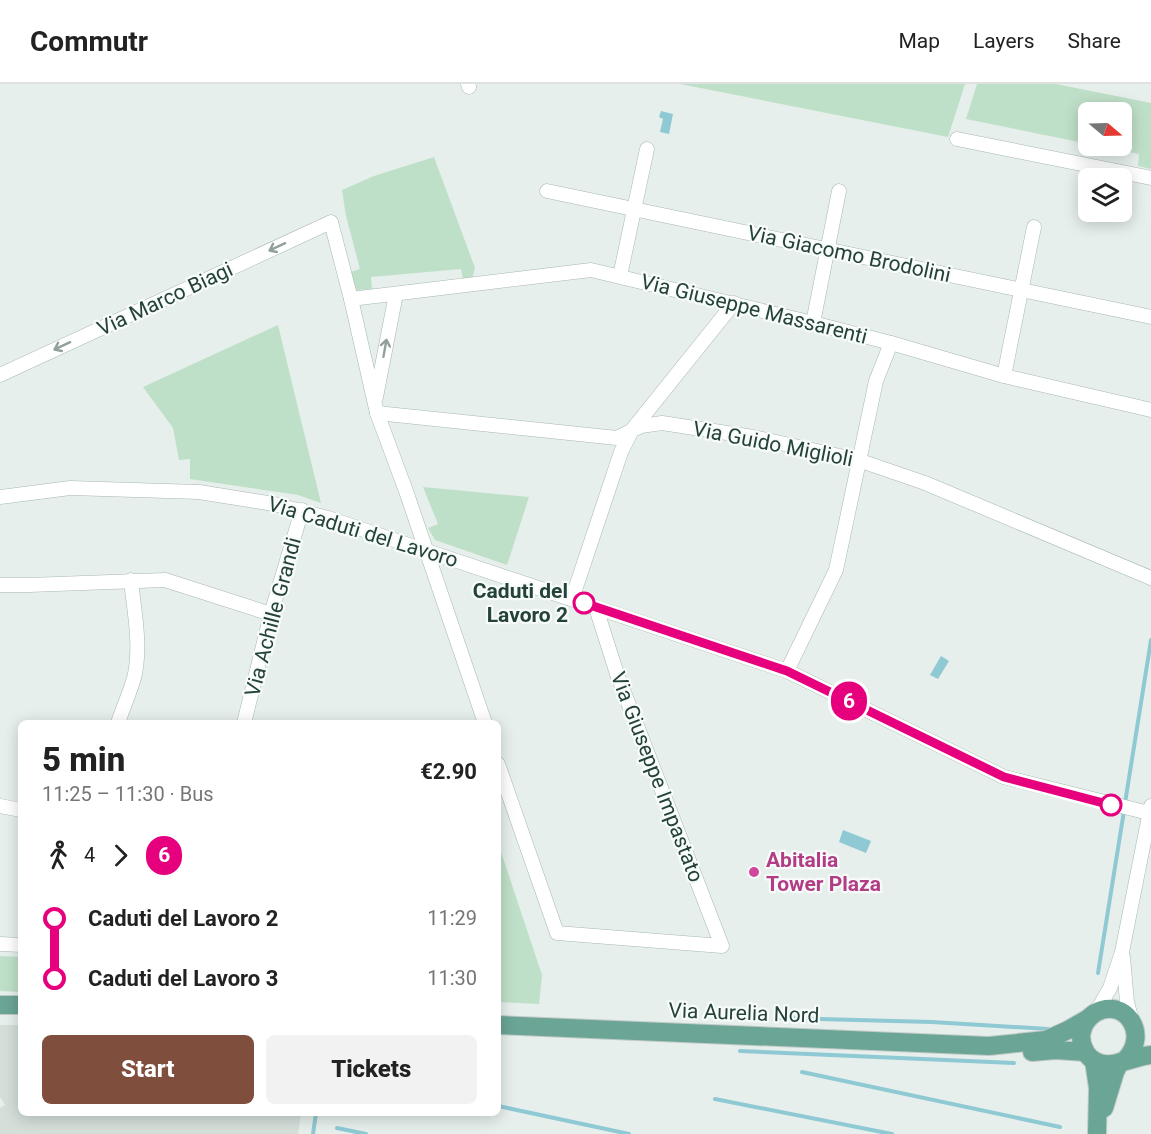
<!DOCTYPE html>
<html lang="en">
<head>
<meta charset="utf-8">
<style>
  :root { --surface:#fff; --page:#f2f2f2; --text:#222; --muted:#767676; --line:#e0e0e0; --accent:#804e3d }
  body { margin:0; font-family:Roboto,sans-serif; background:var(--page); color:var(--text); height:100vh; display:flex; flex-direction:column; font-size:22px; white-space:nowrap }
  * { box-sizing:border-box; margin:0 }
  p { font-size:20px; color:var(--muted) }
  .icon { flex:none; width:33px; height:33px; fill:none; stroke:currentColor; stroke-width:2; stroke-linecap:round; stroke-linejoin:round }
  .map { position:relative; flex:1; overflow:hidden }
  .drawer { position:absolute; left:18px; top:636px; width:483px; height:396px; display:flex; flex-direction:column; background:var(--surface); border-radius:9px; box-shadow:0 3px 15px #0003 }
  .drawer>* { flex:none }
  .badge { padding:0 12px; border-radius:20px; font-size:21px; line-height:39px }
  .needle { width:39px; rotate:109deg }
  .tools { position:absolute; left:1078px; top:18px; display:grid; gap:12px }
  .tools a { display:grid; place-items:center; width:54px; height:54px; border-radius:9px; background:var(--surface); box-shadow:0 3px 15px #0003; font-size:30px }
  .map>.badge { position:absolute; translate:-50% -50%; box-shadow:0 0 0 3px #fff }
  .legs { display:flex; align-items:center; gap:9px; height:66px; padding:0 24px; font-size:20px }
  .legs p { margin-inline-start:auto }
  .summary { display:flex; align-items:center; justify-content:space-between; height:102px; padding:0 24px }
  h1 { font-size:33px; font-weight:800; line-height:45px }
  .primary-button { display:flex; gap:12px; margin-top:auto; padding:12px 24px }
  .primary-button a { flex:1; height:69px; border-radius:9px; background:var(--accent); color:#fff; font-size:24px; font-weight:800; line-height:69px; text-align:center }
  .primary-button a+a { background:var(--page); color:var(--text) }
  ul { padding:0 24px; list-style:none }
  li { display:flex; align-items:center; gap:21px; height:60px; font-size:22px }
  li i { display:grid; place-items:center; width:9px; height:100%; margin:0 8px; background:currentColor }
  li i::after { content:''; width:15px; height:15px; margin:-8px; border:4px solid; border-radius:50%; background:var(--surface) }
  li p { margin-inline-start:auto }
  li:first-child i { background:linear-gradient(#0000 50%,currentColor 0) }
  li:last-child i { background:linear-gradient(currentColor 50%,#0000 0) }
  header { display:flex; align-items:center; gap:36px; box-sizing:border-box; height:84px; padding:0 30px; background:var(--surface); border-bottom:2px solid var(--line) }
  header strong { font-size:28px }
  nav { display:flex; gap:33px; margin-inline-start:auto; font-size:21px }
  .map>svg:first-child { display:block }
</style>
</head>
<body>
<header>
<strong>Commutr</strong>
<nav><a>Map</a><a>Layers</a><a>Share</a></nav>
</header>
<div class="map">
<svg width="1151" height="1050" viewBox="0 0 1151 1050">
  <rect width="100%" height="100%" fill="#e6efeb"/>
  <path fill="#d4dfda" d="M 0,941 L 21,941 L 21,1029 L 301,1029 L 298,1050 L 0,1050 L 0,1024 L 5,1021 L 0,1013 Z"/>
  <g fill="#bfe0c8">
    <path d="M 680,0 L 965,0 L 948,53 Z"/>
    <path d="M 977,0 L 1056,0 L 1151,19 L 1151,85 L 1138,82 L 1139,70 L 1097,62 L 1122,62 L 1122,28 L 1089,28 L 1089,60 L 966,35 Z"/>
    <path d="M 434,73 L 475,184 L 472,195 L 463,196 L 461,185 L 371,193 L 372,205 L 356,206 L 351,188 L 360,185 L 346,132 L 342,106 L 374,92 Z"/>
    <path d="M 278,241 L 321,419 L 298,411 L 190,395 L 190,375 L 179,376 L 173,344 L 143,303 Z"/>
    <path d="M 423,403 L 529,413 L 507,481 L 435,456 L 428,444 L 438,440 Z"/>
    <path d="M 498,759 L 542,891 L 539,920 L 498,918 Z"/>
    <path d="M 0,872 L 21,873 L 21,908 L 0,907 Z"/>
  </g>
  <g fill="#8ec9d4">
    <path d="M 661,27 L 673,30 L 669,50 L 660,48 L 663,35 L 659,33 Z"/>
    <path d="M 941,572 L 949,577 L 938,595 L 930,591 Z"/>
    <path d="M 843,746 L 871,757 L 866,769 L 839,758 Z"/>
  </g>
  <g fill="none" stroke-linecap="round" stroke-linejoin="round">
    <g stroke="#8ec9d4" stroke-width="4">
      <path d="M 1125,719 L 1151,556"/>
      <path d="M 1098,889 L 1124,727"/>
      <path d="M 781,934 L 932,938 L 1048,945"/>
      <path d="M 740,967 L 1014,979"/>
      <path d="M 802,988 L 1060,1043"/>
      <path d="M 715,1015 L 892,1050"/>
      <path d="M 498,1022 L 629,1050"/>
      <path d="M 337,1044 L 366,1050"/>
      <path d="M 313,1050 L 316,1029"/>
    </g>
    <g stroke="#a8b8b2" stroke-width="15">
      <g id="minor">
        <path d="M 468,0 L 469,3"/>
        <path d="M 957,55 L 1151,94"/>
        <path d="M 547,107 L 1151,233"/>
        <path d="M 620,192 L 647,65"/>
        <path d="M 351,215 L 591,186 L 813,239 L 891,259 L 1004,292 L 1151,326"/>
        <path d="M 813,239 L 839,107"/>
        <path d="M 0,291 L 331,138 L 351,215 L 377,329 L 406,407 L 485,639"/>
        <path d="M 1004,292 L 1034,143"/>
        <path d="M 376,313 L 396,210"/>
        <path d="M 377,329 L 617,354 L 641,342 L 662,339 L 753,353 L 858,376 L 925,399 L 1151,494"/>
        <path d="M 0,413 L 70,404 L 199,408 L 274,420 L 328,434 L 787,587 L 1004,693 L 1149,729"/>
        <path d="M 0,501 L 29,501 L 165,496 L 271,530"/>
        <path d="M 572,515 L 621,368 L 632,346 L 734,219"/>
        <path d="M 787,587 L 836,486 L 876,297 L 891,259"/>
        <path d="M 118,639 C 123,623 131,607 135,590 C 141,559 134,527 131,496"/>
        <path d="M 244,639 L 271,530 L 302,426"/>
        <path d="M 498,680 L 557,849 L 722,862 L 617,590 L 596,524"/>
        <path d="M 0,722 L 21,726"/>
        <path d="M 0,860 L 21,861"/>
        <path d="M 1123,873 L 1127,918 L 1132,937"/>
        <path d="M 1096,928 L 1110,904 L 1122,868 L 1151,722"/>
      </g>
    </g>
    <g stroke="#c2cac8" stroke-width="20">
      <g id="major">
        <path d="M 0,921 L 21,921"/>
        <path d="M 498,941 L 989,962 L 1046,956 L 1068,946 L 1089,934"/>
        <path d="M 1032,968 L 1056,966 L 1085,968"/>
        <path d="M 1125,976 C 1151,950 1124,912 1095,929 C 1087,934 1082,943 1081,952 C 1081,958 1083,964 1086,969 C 1102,992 1130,973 1151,971"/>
        <path d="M 1094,977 L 1098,1004 L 1097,1050"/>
        <path d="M 1104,1024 L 1115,988 L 1120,978"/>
      </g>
    </g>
    <use href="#minor" stroke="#fff" stroke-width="14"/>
    <use href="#major" stroke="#6aa596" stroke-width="18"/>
  </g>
  <defs><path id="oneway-shaft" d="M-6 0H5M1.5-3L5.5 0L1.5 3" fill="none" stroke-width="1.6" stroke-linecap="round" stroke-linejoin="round" transform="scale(1.5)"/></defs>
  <g stroke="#92a09c">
    <use href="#oneway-shaft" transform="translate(277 163) rotate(155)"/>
    <use href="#oneway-shaft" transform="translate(62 262) rotate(155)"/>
    <use href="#oneway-shaft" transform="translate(385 264) rotate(-80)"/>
  </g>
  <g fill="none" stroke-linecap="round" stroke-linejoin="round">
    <g stroke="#fff" stroke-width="14">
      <path id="line-1" d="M 584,519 L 787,587 L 1004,693 L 1111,721"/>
    </g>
    <use href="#line-1" stroke="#e6007e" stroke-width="9"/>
  </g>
  <g fill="#fff" stroke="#e6007e" stroke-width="3">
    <circle cx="584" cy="519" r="10"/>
    <circle cx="1111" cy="721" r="10"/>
  </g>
  <circle fill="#d1479c" stroke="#f7fbf9" stroke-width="2" cx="754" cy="788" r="6"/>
  <g text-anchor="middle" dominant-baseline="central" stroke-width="4.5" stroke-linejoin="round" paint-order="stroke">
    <g font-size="21" fill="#24423a" stroke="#f7fbf9">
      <text transform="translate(849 170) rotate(12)">Via Giacomo Brodolini</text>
      <text transform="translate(165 215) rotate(-25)">Via Marco Biagi</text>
      <text transform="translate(754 225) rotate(14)">Via Giuseppe Massarenti</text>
      <text transform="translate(773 360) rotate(11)">Via Guido Miglioli</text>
      <text transform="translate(363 448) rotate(17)">Via Caduti del Lavoro</text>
      <text transform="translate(273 533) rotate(-75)">Via Achille Grandi</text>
      <text transform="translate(657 693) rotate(69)">Via Giuseppe Impastato</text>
      <text transform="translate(744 929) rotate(2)">Via Aurelia Nord</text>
    </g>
    <g font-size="21" font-weight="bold" fill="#24423a" stroke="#f7fbf9" text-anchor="end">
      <text x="568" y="507">Caduti del<tspan x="568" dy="24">Lavoro 2</tspan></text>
    </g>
    <g font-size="21" font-weight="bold" fill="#b23c85" stroke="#f7fbf9" text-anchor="start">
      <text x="766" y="776">Abitalia<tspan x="766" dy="24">Tower Plaza</tspan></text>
    </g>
  </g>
</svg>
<div class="tools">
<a><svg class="needle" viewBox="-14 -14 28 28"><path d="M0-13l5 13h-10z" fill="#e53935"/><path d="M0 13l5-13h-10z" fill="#767676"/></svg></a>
<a><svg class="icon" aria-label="layers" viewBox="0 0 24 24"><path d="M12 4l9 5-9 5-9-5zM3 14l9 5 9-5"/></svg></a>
</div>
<b class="badge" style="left:849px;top:617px;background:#e6007e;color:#fff">6</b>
<section class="drawer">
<div class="summary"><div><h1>5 min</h1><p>11:25 – 11:30 · Bus</p></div><b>€2.90</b></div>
<div class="legs"><svg class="icon" aria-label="walk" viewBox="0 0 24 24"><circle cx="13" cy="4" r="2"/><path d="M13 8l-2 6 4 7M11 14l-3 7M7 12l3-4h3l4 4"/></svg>4<svg class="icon" aria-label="forward" viewBox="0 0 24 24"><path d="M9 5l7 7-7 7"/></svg><b class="badge" style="background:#e6007e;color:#fff">6</b></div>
<ul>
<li><i style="color:#e6007e"></i><b>Caduti del Lavoro 2</b><p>11:29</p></li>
<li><i style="color:#e6007e"></i><b>Caduti del Lavoro 3</b><p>11:30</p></li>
</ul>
<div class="primary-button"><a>Start</a><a>Tickets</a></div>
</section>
</div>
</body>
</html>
